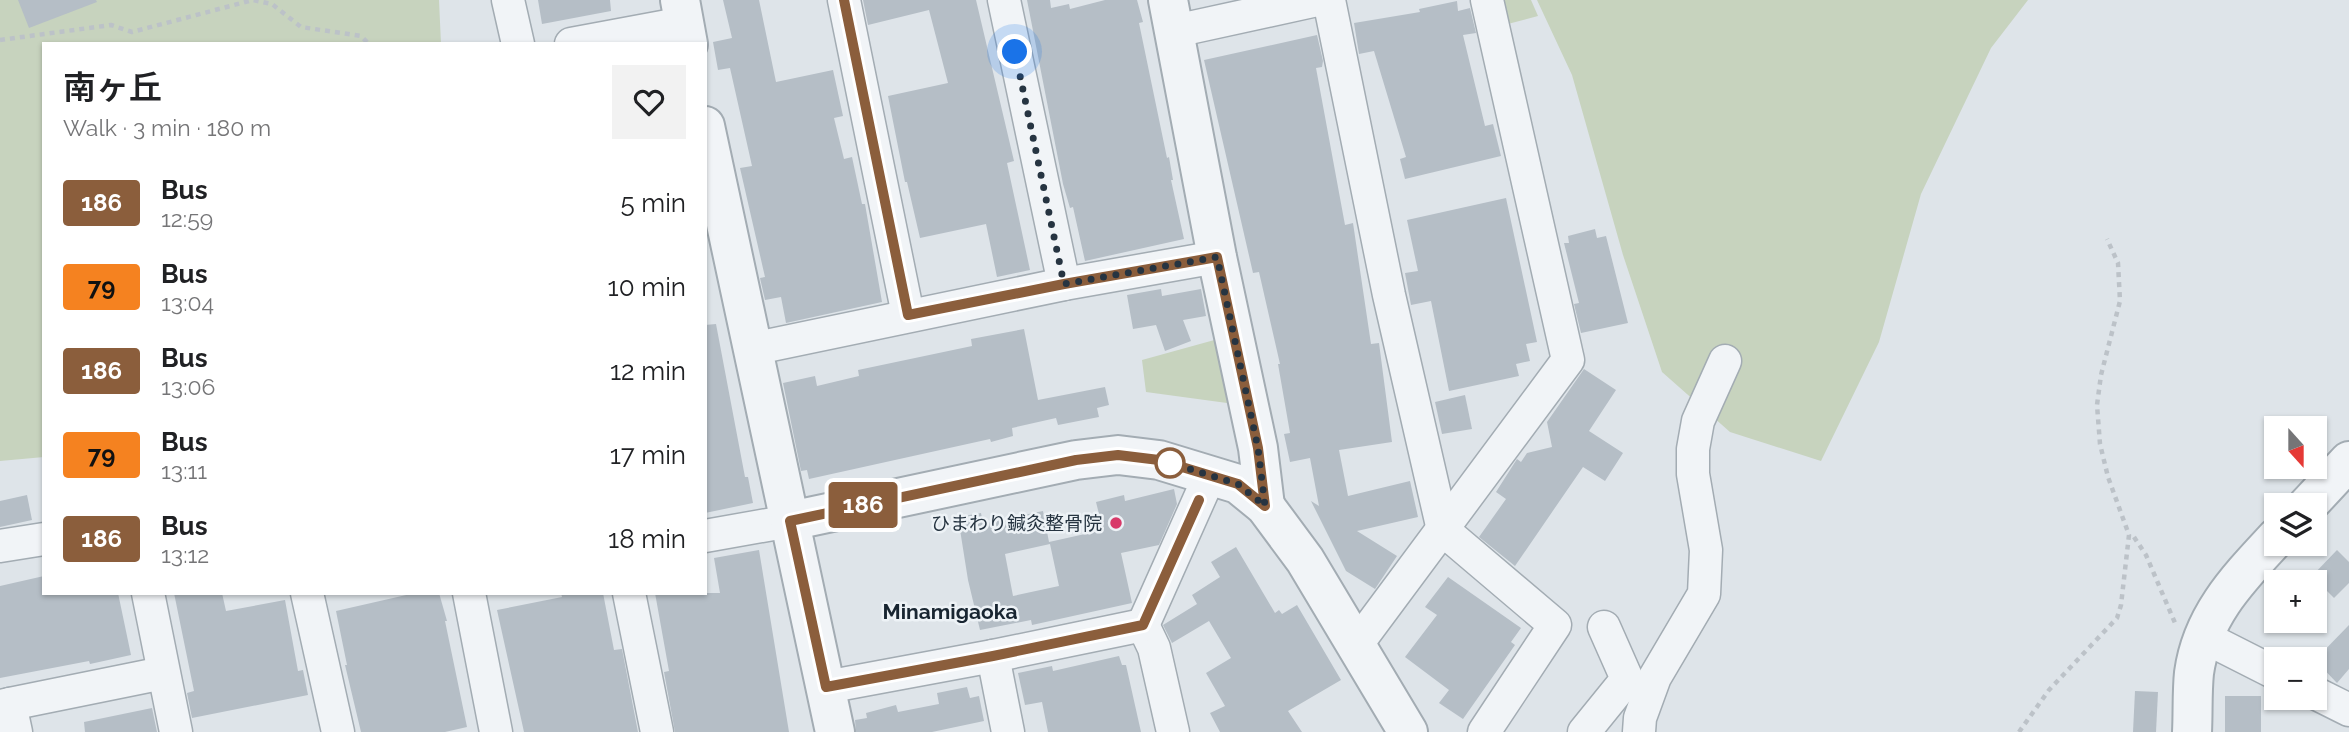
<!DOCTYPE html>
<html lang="en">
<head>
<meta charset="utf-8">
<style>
  :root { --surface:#fff; --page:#f2f2f2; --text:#202124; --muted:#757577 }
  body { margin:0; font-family:Raleway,"Noto Sans JP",sans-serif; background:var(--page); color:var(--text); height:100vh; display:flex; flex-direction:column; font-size:26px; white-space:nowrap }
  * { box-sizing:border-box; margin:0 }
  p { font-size:23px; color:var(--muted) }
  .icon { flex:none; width:38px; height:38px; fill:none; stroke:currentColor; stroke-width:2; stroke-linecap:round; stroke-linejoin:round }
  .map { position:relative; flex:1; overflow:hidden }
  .side { position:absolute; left:42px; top:42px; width:665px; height:553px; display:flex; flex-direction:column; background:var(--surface); border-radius:0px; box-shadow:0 2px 5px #0004 }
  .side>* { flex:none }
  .badge { padding:0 14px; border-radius:5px; font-size:24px; line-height:46px }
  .needle { width:46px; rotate:159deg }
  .controls { position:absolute; left:2264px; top:416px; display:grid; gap:14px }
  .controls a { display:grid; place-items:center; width:63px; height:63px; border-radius:0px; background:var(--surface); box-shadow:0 2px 5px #0004; font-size:35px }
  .you { position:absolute; width:35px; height:35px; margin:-18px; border:5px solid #fff; border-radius:50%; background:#1a73e8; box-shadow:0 0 0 10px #1a73e833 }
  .map>.badge { position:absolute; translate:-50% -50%; box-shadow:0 0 0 4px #fff }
  .round { display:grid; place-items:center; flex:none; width:74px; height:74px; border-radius:0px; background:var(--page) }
  .headline { display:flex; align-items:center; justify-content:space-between; height:119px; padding:0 21px }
  h1 { font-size:33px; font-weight:600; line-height:52px }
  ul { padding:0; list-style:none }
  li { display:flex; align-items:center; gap:21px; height:84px; padding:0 21px }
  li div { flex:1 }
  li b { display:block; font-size:26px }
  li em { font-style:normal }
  li .badge { min-width:77px; font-weight:700; text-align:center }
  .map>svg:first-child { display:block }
</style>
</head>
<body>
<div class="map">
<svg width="2349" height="732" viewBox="0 0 2349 732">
  <rect width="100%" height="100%" fill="#dee4e9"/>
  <g fill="#c7d3be">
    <path d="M 0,0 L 439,0 L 441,44 L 44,44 L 44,457 L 0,461 Z"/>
    <path d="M 1498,0 L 1531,0 L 1538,16 L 1504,25 Z"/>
    <path d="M 1537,0 L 2028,0 L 1991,48 L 1921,194 L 1879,342 L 1821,461 L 1730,432 L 1662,372 L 1623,255 L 1572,75 Z"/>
    <path d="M 1218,339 L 1227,403 L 1146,392 L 1142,360 Z"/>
  </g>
  <g fill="#b5bec6" fill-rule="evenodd">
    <path d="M 18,0 L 96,0 L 97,2 L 29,28 Z"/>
    <path d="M 538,0 L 610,0 L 611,11 L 542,24 Z"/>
    <path d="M 723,0 L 759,0 L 776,82 L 833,70 L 843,116 L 834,118 L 844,159 L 852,157 L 862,204 L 865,204 L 882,302 L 786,323 L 781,297 L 765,300 L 760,278 L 765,277 L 740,168 L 752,166 L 730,68 L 718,70 L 713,42 L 732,38 Z"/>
    <path d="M 863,0 L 976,0 L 1014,161 L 1007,163 L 1030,270 L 997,277 L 986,224 L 920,238 L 907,182 L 905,182 L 888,96 L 948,83 L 929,10 L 868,25 Z"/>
    <path d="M 1027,0 L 1050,0 L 1051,8 L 1069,4 L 1070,9 L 1105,0 L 1137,0 L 1143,22 L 1139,23 L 1167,158 L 1169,157 L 1173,180 L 1171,180 L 1184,239 L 1085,261 L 1073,207 L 1070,208 L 1063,184 Z"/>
    <path d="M 1457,1 L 1458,11 L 1470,8 L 1476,33 L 1463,35 L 1485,126 L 1493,124 L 1501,156 L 1405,179 L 1400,159 L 1406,157 L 1374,51 L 1359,54 L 1354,23 L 1420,12 L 1419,9 Z"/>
    <path d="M 1317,35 L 1323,61 L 1322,67 L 1316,68 L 1345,225 L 1353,223 L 1371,344 L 1379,343 L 1392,442 L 1339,450 L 1348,496 L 1410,481 L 1418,517 L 1357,531 L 1397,556 L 1375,589 L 1346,571 L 1311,501 L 1319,506 L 1310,458 L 1290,462 L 1284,434 L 1290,433 L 1278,364 L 1280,364 L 1259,272 L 1253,273 L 1204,60 Z"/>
    <path d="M 1506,198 L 1537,342 L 1526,344 L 1530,361 L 1516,364 L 1519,376 L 1449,391 L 1431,301 L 1411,305 L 1405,273 L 1418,271 L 1407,220 Z"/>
    <path d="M 1595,229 L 1597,238 L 1606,236 L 1628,323 L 1581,333 L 1574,304 L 1579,303 L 1564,243 L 1569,243 L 1568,236 Z"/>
    <path d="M 1161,289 L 1162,296 L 1201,289 L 1206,316 L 1183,320 L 1191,341 L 1165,351 L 1156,325 L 1133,329 L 1127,295 Z"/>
    <path d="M 716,324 L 745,477 L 748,477 L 753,503 L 705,513 L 705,325 Z"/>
    <path d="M 1024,329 L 1038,400 L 1105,387 L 1109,405 L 1097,408 L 1099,417 L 1058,425 L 1056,418 L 1012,428 L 1013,436 L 991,442 L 990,439 L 809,479 L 807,470 L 801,471 L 783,383 L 815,376 L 817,386 L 859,376 L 858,370 L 972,346 L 971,339 Z"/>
    <path d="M 1584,369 L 1616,390 L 1589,431 L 1623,453 L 1605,481 L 1583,467 L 1515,566 L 1479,537 L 1506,499 L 1496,492 L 1517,459 L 1521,462 L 1527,453 L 1552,447 L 1547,422 Z"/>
    <path d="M 1465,395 L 1472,429 L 1442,434 L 1435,402 Z"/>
    <path d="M 1174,489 L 1177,504 L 1159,545 L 1121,553 L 1132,603 L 1032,625 L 1031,620 L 980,630 L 968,580 L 958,517 L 981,513 L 983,524 L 1043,511 L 1049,542 L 1103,530 L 1096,502 L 1124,495 L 1125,501 ZM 1050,544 L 1059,586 L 1013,596 L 1005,554 Z"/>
    <path d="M 27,495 L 32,520 L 0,527 L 0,501 Z"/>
    <path d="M 1236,547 L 1275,613 L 1279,610 L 1282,614 L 1297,605 L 1341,680 L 1288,711 L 1302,732 L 1220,732 L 1210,713 L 1225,706 L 1206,673 L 1231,658 L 1209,621 L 1172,643 L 1163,625 L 1197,604 L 1192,595 L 1220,577 L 1211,562 Z"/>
    <path d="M 759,550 L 789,732 L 675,732 L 664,672 L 669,671 L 655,593 L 720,593 L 714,558 Z"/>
    <path d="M 2337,550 L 2349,562 L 2349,583 L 2334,598 L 2312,576 Z"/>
    <path d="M 44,576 L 44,593 L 118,593 L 131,655 L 90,664 L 89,661 L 0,678 L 0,586 Z"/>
    <path d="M 1448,577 L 1521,628 L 1511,642 L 1515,645 L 1463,719 L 1439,703 L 1449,690 L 1405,657 L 1437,615 L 1425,607 Z"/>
    <path d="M 174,593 L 222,593 L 226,611 L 285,600 L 298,671 L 303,670 L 308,695 L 192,718 L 187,693 L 194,691 Z"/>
    <path d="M 415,593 L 439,593 L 447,621 L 445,621 L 467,727 L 445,732 L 361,732 L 345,665 L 347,665 L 336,611 Z"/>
    <path d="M 561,593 L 603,593 L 614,650 L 622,649 L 638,732 L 524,732 L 497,610 L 562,597 Z"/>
    <path d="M 2349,625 L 2349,669 L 2337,683 L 2315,660 Z"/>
    <path d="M 1119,656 L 1122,665 L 1126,665 L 1141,732 L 1048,732 L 1042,702 L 1025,705 L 1018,673 L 1052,666 L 1053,671 Z"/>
    <path d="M 967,687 L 970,698 L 979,696 L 984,721 L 932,732 L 856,732 L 855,720 L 867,718 L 866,713 L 896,705 L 898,712 L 939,704 L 937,693 Z"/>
    <path d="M 2135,691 L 2158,692 L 2156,732 L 2133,732 Z"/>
    <rect x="2225" y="696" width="36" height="36"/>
    <path d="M 152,708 L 157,732 L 85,732 L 84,722 Z"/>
  </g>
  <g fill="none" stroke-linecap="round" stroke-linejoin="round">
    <g stroke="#a3acb3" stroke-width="35">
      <g id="minor">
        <path d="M 508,0 L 518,44"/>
        <path d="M 844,0 L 908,315"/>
        <path d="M 1004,0 L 1064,284"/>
        <path d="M 1329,0 L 1389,295 L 1443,530 L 1555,625 L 1484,732"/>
        <path d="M 1175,31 L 1317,0"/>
        <path d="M 571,44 L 684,23"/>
        <path d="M 752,349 L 1064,284 L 1217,257"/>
        <path d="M 705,536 L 790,521"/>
        <path d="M 0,546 L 44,539"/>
        <path d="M 148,593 L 176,732"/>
        <path d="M 307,593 L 338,732"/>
        <path d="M 469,593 L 496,732"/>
        <path d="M 629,593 L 657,732"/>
        <path d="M 1143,625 L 1210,475"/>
        <path d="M 1143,625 L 1154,648 L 1173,732"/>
        <path d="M 2204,637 L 2277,674"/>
        <path d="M 1357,644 L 1568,360 L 1487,0"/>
        <path d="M 993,656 L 1008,732"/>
        <path d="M 826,687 L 993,656 L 1143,625"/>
        <path d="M 2315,693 L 2349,710"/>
        <path d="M 10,704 L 163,673"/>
        <path d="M 0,706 L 10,704 L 16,732"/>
        <path d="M 1584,732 L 1627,679 L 1604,627"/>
        <path d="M 1639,732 L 1640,718 L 1655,677 L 1704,594 L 1706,550 L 1693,474 L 1693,449 L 1698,421 L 1725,361"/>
      </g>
    </g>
    <g stroke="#a3acb3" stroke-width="42">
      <g id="tertiary">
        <path d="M 680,0 L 688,44"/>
        <path d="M 1168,0 L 1217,257 L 1258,448 L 1265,506"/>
        <path d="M 705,126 L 835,732"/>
        <path d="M 2307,506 L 2349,461"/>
        <path d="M 790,521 L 1076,460 L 1118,455 L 1159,460 L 1238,484 L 1265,506 L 1305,560 L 1408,732"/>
        <path d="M 2192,732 C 2193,713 2192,692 2194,673 C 2202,615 2239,578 2277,537"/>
      </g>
    </g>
    <g stroke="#bcc2c8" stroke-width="4.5" stroke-dasharray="5 5" stroke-linecap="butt">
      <path d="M 0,40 L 111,25 L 132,32 L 253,0 L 272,4 L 301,27 L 361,36 L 369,44"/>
      <path d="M 2134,537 L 2146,555 L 2175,623"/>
      <path d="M 2019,732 L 2049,690 L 2117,618 L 2121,605 L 2129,535 L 2108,477 L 2100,444 L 2097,405 L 2101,375 L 2120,301 L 2118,263 L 2107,239"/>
    </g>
    <use href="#minor" stroke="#f1f4f7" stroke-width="32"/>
    <use href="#tertiary" stroke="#f1f4f7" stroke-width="38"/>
  </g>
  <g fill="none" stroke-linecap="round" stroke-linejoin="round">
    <g stroke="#fff" stroke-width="16">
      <path id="line" d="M 844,0 L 908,315 L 1064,284 L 1217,257 L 1258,448 L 1265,506 L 1238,484 L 1159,460 L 1118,455 L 1076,460 L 790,521 L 826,687 L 993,656 L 1143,625 L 1199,500"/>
    </g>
    <use href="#line" stroke="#8b5e3c" stroke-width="10"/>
    <path stroke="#263441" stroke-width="7" stroke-dasharray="0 12.6" d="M 1015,52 L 1064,284 L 1217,257 L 1258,448 L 1265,506 L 1238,484 L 1170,463"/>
  </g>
  <circle fill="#fff" stroke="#8b5e3c" stroke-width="3.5" cx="1170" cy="463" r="14"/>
  <circle fill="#d83969" stroke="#edf2f6" stroke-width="2.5" cx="1116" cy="523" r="7"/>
  <g text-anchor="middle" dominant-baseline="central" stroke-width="5" stroke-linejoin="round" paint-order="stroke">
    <g font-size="19" fill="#263441" stroke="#edf2f6" text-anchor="end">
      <text x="1102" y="523">ひまわり鍼灸整骨院</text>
    </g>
    <g font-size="21" font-weight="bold" fill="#182531" stroke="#edf2f6">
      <text x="950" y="611">Minamigaoka</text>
    </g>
  </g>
</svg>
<div class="controls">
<a><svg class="needle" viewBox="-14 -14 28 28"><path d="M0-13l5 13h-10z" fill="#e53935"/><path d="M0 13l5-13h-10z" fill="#757577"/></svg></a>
<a><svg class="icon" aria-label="layers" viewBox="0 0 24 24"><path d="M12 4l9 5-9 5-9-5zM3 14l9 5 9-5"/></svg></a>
<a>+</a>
<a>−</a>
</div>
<div class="you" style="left:1015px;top:52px"></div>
<b class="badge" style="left:863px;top:505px;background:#8b5e3c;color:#fff">186</b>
<section class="side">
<div class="headline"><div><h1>南ヶ丘</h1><p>Walk · 3 min · 180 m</p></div><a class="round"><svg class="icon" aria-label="heart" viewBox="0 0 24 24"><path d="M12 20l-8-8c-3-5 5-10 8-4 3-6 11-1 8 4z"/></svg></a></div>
<ul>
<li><span class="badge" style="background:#8b5e3c;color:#fff">186</span><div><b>Bus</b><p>12:59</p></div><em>5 min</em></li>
<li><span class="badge" style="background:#f58220;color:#111">79</span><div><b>Bus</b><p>13:04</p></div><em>10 min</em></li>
<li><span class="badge" style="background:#8b5e3c;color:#fff">186</span><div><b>Bus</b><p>13:06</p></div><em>12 min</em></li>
<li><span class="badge" style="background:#f58220;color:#111">79</span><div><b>Bus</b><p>13:11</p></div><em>17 min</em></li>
<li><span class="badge" style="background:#8b5e3c;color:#fff">186</span><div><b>Bus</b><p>13:12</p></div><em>18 min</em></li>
</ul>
</section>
</div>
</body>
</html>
